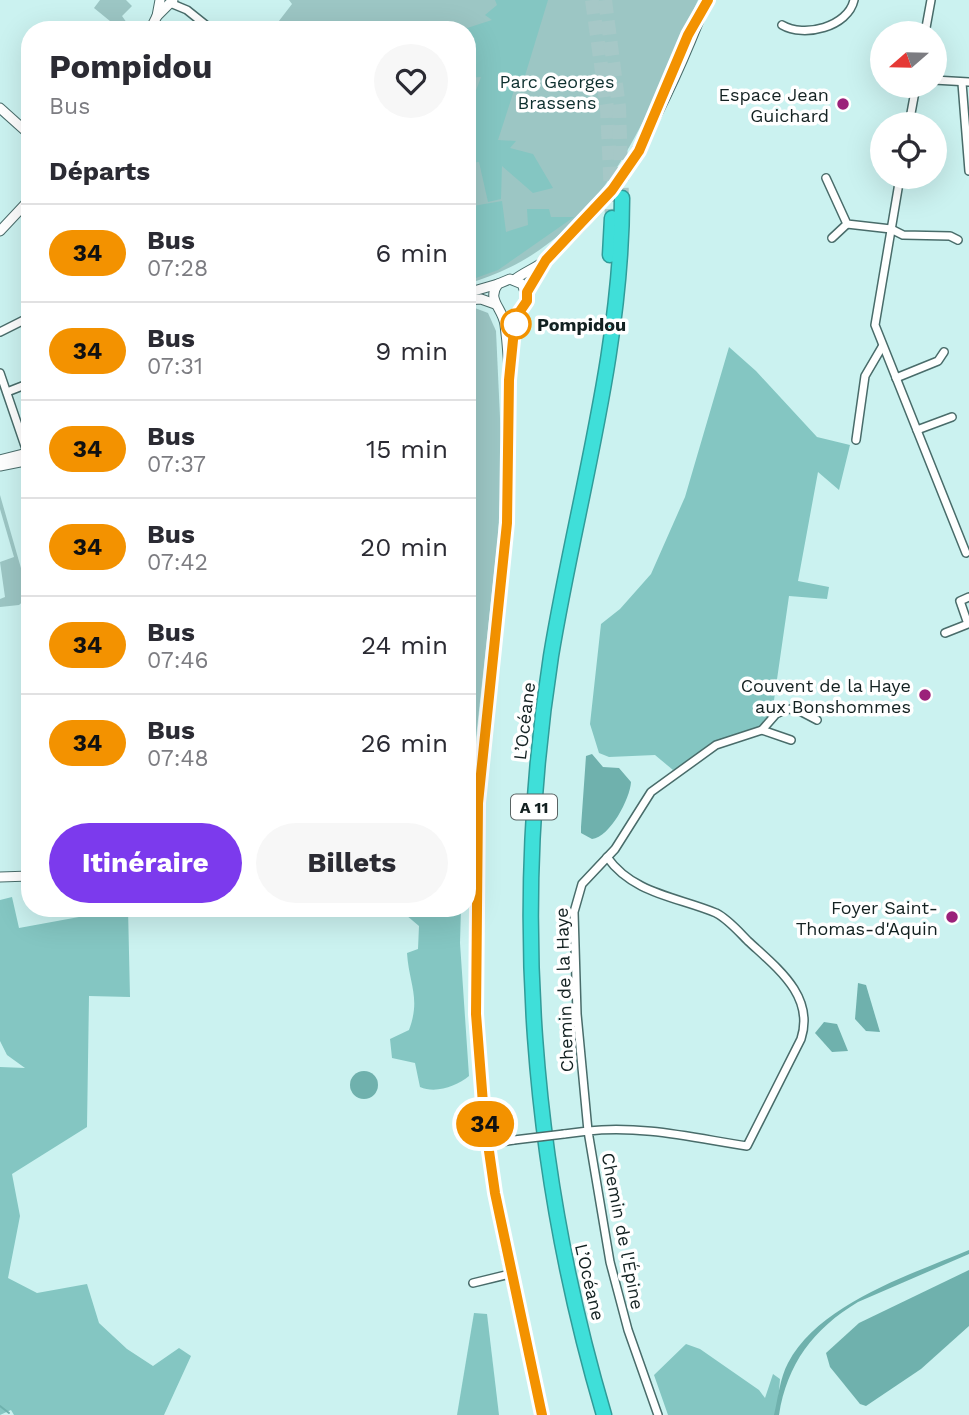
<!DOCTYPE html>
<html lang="fr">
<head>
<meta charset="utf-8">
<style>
  :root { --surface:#fff; --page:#f7f7f7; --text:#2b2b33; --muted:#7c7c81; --line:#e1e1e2; --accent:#7c3aed }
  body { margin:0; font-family:"Work Sans",sans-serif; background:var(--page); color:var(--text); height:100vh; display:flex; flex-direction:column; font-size:26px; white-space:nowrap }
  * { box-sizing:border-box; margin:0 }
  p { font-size:23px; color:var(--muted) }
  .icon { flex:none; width:38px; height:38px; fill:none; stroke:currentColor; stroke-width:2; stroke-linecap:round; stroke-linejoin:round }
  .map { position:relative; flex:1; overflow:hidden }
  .details { position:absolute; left:21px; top:21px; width:455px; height:896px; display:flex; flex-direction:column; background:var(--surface); border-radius:28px; box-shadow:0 7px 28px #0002 }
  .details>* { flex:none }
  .badge { padding:0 14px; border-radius:23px; font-size:24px; line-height:46px }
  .needle { width:46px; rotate:250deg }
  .tools { position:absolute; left:870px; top:21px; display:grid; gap:14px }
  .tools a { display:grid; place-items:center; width:77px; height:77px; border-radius:50%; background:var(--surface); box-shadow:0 7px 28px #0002; font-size:35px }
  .map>.badge { position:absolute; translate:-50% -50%; box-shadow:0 0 0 4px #fff }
  h2 { padding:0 28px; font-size:26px; line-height:63px }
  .round { display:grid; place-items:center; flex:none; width:74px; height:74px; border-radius:37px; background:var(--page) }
  .overview { display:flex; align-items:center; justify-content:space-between; height:119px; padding:0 28px }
  h1 { font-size:33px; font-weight:700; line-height:52px }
  .cta { display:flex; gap:14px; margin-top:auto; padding:14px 28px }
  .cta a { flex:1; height:80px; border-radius:42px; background:var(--accent); color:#fff; font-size:28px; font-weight:700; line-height:80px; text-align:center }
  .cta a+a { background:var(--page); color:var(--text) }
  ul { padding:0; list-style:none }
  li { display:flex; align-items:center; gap:21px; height:98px; padding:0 28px; border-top:2px solid var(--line) }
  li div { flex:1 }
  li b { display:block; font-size:26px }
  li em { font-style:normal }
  li .badge { min-width:77px; font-weight:700; text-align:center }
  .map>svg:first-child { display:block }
</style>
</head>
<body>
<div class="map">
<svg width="969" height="1415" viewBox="0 0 969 1415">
  <rect width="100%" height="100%" fill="#cbf2f0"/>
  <g fill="#9cc6c4">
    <path d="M 100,0 L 126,0 L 132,6 L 122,16 L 127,23 L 121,30 L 94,8 Z"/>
    <path d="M 289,0 L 698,0 C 644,120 606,243 467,284 L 467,30 L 312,30 L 310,25 L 296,30 L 272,30 L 292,4 Z"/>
    <path d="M 467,305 L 488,313 L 496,331 L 502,461 L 498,537 L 467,820 Z"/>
    <path d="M 0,495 L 29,596 L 19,605 L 0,607 L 0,599 L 5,597 L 0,562 L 14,557 L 0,509 Z"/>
  </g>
  <g fill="#84c6c2">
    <path d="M 495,0 L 548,0 L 524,79 L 516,84 L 498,140 L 516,141 L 510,148 L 533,154 L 553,188 L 533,193 L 502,166 L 501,199 L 488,202 L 479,162 L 467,163 L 467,115 L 481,77 L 467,78 L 467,30 L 461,30 L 492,20 L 485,15 L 497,5 Z"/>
    <path d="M 502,201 L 506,232 L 528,225 L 527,209 L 549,209 L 551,217 L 574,217 L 498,270 L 473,279 L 467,273 L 467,207 Z"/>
    <path d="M 729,347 L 756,371 L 817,437 L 850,445 L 839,490 L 818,472 L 798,581 L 829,587 L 827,599 L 789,596 L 772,714 L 762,730 L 716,745 L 673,770 L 655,755 L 609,757 L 599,753 L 590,724 L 601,624 L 620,609 L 651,574 L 685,497 Z"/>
    <path d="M 12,897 L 19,928 L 128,908 L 130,997 L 89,996 L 87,1127 L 12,1174 L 20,1216 L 8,1278 L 37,1293 L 87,1284 L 99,1323 L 127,1349 L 153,1366 L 179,1348 L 191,1356 L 164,1415 L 14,1415 L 11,1410 L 0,1415 L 0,1067 L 25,1068 L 7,1055 L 0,1041 L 0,900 Z"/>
    <path d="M 461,908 L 460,943 L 469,1076 C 457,1086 436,1094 420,1087 L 415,1063 L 392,1058 L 390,1039 L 409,1030 C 421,998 409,984 407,953 L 418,949 L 419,926 L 406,915 L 408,908 Z"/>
    <path d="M 474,1313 L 487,1314 L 499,1415 L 457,1415 Z"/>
    <path d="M 686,1344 L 700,1349 L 759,1390 L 765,1398 L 773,1374 L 780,1379 L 777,1415 L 668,1415 L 654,1375 Z"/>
  </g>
  <g fill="#6fb1ad">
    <path d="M 592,754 L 603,767 L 619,768 L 631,782 C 630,799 610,837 592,839 L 581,833 L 581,827 L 586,756 Z"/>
    <path d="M 858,983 L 866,985 L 880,1032 L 866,1031 L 855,1019 Z"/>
    <path d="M 824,1022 L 837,1024 L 848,1051 L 832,1052 L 815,1033 Z"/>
    <circle cx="364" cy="1085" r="14"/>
    <path d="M 969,1250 L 969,1254 L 858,1302 C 813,1329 787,1364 779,1415 L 774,1415 C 778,1398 780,1378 788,1363 C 820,1303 910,1275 969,1250 Z"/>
    <path d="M 969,1270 L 969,1326 L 921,1369 L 866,1406 L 860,1404 L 830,1367 L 826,1353 L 859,1323 Z"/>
  </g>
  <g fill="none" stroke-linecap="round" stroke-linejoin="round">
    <path stroke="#6fb1ad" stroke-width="2" d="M 0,1406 L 9,1413"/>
    <g stroke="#a6c8c7" stroke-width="14" stroke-dasharray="14 7" stroke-linecap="butt">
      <path d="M 592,0 L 607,108 L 612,218"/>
      <path d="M 605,0 L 619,107 L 622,198"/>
    </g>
    <g stroke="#496c6a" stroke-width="10">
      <g id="minor">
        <path d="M 170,3 L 187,10 L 212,30"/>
        <path d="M 782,25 C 804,38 848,27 854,0"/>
        <path d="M 925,33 L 931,0"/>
        <path d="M 934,80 L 969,82"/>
        <path d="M 962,83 L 969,171"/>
        <path d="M 909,124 L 916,86"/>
        <path d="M 900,177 L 875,325 L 966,553"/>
        <path d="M 826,178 L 847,224 L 891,229 L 903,235 L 950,236 L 958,240"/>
        <path d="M 832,238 L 847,224"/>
        <path d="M 0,332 L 26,319"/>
        <path d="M 0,373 L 26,449"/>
        <path d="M 896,378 L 938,361 L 944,352"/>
        <path d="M 7,392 L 30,383"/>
        <path d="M 917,430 L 952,417"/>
        <path d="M 856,440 L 865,376 L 882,347"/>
        <path d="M 945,633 L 968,624 L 960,601 L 969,597"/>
        <path d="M 762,730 L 791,740"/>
        <path d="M 607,857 C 633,894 678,897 716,913 C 728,919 739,932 748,941 C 777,968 815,996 801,1039 L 747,1146 C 694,1138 641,1125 588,1131 L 610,1262 L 628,1330 L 658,1415"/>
        <path d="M 564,1134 L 588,1131 L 577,1014 L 574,912 L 582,884 L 615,849 L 651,792 L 716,745 L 762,730 L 776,714 L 787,709 L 798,710 L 817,720"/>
        <path d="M 487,1144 L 514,1140"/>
        <path d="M 473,1283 L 510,1274"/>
      </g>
    </g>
    <g stroke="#496c6a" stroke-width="11">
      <g id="tertiary">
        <path d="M 157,16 L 160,0"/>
        <path d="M 150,30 L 157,16 L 173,0"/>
        <path d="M 0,108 L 30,135"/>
        <path d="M 0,231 L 30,199"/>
        <path d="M 514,280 C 524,272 536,268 546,260 C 626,192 670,96 707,0"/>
        <path d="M 527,292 L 544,263"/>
        <path d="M 467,293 L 498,284"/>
        <path d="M 467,300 L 481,299 L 495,304"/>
        <path d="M 509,380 L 514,330 L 527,297 L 522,284 L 510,279 L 498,284 C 486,300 503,308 505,325 C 511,370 510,417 509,462 C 508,578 483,691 478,806 C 473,919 473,1032 487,1145 C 499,1236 522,1325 542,1415"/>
        <path d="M 0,460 L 23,454"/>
        <path d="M 0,466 L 25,461"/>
        <path d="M 0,877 L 30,876"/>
      </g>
    </g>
    <g stroke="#309c99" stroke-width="17">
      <g id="motorway">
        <path d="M 610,255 L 612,218"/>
        <path d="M 604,1415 C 531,1168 511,911 551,656 C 576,504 622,353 622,198"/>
      </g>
    </g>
    <use href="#minor" stroke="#fff" stroke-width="7"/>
    <use href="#tertiary" stroke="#fff" stroke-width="9"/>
    <use href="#motorway" stroke="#3fdfd9" stroke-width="14"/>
    <g stroke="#496c6a" stroke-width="10" stroke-linecap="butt">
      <path id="minor-bridge" d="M 514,1140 L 564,1134"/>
    </g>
    <use href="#minor-bridge" stroke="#fff" stroke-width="7"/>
  </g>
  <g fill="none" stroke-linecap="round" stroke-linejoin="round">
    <g stroke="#fff" stroke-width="16">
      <path id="line" d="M 542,1415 L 495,1193 L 484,1116 L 476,1014 L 478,803 L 507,523 L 509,380 L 514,330 L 518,314 L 527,301 L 527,292 L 546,260 L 612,190 L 639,151 L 688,35 L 708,0"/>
    </g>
    <use href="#line" stroke="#f39200" stroke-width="10"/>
  </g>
  <g fill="#9b217a" stroke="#fff" stroke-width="2.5">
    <circle cx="843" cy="104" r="7"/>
    <circle cx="925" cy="695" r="7"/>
    <circle cx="952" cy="917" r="7"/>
  </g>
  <circle fill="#fff" stroke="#f39200" stroke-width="3.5" cx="516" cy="324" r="14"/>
  <g text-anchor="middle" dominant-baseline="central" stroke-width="7" stroke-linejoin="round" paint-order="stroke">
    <rect fill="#fff" stroke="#5a6464" stroke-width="2" x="511" y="794.5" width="46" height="25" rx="5"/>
    <g font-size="16" font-weight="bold" fill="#132121">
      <text x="534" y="807">A 11</text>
    </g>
    <g font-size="18" fill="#0e302f" stroke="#fff">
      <text x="557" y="81">Parc Georges<tspan x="557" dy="21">Brassens</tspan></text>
    </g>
    <g font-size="18" fill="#132121" stroke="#fff" text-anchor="end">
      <text x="829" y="94">Espace Jean<tspan x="829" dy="21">Guichard</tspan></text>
      <text x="911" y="685">Couvent de la Haye<tspan x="911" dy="21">aux Bonshommes</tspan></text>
      <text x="938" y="907">Foyer Saint-<tspan x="938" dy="21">Thomas-d'Aquin</tspan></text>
    </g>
    <g font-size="18" font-weight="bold" fill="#132121" stroke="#fff" text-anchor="start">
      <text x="537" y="324">Pompidou</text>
    </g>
    <g font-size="18" fill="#132121" stroke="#fff">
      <text transform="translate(524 721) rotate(-83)">L’Océane</text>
      <text transform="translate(564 990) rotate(-92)">Chemin de la Haye</text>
      <text transform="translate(623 1231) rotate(79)">Chemin de l'Épine</text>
      <text transform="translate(590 1282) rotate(77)">L’Océane</text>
    </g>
  </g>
</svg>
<div class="tools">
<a><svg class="needle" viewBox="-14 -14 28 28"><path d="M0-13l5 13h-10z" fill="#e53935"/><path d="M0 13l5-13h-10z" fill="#7c7c81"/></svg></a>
<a><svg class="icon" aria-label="locate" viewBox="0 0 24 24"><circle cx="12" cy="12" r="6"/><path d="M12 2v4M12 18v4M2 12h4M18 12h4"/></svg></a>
</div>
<b class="badge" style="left:485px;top:1124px;background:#f39200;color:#111">34</b>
<section class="details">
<div class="overview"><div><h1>Pompidou</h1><p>Bus</p></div><a class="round"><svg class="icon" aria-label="heart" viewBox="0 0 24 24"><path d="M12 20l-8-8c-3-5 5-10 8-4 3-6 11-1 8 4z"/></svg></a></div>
<h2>Départs</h2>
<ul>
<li><span class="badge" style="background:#f39200;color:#111">34</span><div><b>Bus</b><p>07:28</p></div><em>6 min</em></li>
<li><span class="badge" style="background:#f39200;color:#111">34</span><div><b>Bus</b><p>07:31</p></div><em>9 min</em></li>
<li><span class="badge" style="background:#f39200;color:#111">34</span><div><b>Bus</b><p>07:37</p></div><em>15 min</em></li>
<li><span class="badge" style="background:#f39200;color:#111">34</span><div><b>Bus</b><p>07:42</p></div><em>20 min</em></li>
<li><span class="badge" style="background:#f39200;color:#111">34</span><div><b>Bus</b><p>07:46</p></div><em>24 min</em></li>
<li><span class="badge" style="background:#f39200;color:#111">34</span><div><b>Bus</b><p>07:48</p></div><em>26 min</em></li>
</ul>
<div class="cta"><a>Itinéraire</a><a>Billets</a></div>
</section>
</div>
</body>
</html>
